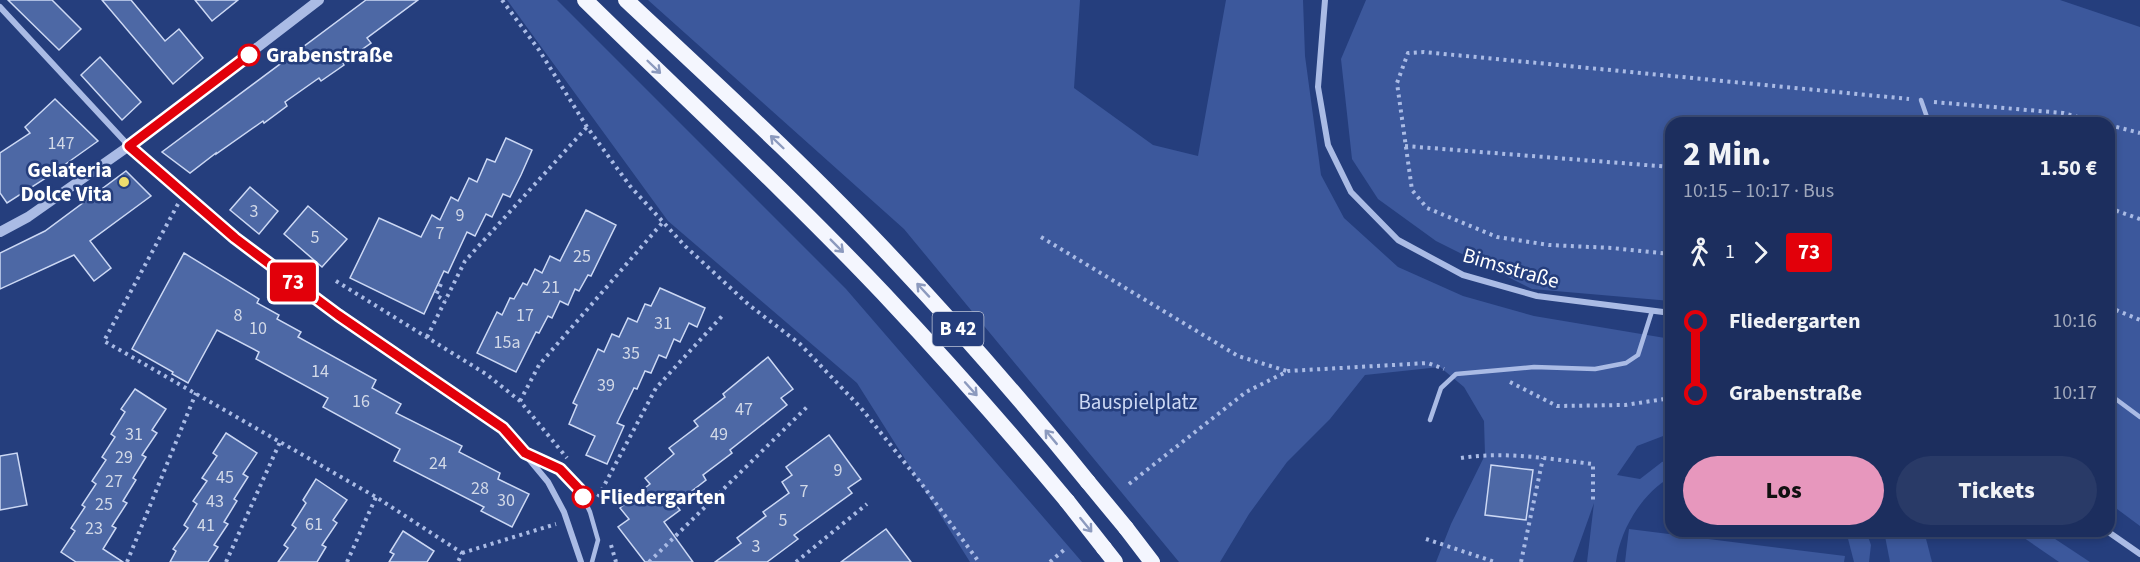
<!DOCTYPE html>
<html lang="de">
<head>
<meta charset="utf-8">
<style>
  :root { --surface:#1c2e5e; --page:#293a67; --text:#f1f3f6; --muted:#a0a8bc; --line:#3a4a73; --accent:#e797bd }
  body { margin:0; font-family:"Source Sans 3",sans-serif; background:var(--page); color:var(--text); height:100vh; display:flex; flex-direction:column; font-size:22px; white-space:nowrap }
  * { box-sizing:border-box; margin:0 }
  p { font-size:20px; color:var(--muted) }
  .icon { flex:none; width:33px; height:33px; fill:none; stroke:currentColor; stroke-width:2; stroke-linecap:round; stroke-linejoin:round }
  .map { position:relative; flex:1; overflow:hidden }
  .panel { position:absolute; left:1665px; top:117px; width:450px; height:420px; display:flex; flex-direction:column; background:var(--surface); border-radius:18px; box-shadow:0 3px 9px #0003,0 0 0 2px var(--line) }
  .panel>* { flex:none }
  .badge { padding:0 12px; border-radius:4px; font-size:21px; line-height:39px }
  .map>.badge { position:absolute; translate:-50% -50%; box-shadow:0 0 0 3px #fff }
  .legs { display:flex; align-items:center; gap:9px; height:66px; padding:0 18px; font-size:20px }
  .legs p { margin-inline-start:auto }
  .headline { display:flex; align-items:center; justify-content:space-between; height:102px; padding:0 18px }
  h1 { font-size:33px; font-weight:800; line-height:45px }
  .primary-button { display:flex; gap:12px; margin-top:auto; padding:12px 18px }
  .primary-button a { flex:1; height:69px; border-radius:36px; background:var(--accent); color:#111; font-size:24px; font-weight:800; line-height:69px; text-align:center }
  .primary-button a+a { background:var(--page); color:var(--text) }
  ul { padding:0 18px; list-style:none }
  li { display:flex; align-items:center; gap:21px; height:72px; font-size:22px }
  li i { display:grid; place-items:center; width:9px; height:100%; margin:0 8px; background:currentColor }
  li i::after { content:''; width:15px; height:15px; margin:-8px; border:4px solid; border-radius:50%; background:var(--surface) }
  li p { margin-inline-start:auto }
  li:first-child i { background:linear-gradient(#0000 50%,currentColor 0) }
  li:last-child i { background:linear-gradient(currentColor 50%,#0000 0) }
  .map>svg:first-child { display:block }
</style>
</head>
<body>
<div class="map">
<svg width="2140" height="562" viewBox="0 0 2140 562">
  <rect width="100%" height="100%" fill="#253e7d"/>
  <g fill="#3c589c" fill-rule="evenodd">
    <path d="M 507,0 L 557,0 L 846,289 L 1082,562 L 970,562 L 857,383 L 668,221 Z"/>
    <path d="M 648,0 L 1080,0 L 1074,88 L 1153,145 L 1198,156 L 1226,0 L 1303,0 L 1305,56 L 1321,175 L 1344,218 L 1398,267 L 1463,296 L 1534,316 L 1671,339 L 1671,433 L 1637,446 L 1617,475 L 1640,479 L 1662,462 L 1671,459 L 1671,477 C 1642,493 1620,530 1616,562 L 1587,562 L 1594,503 L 1573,562 L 1436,562 L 1451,524 L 1485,455 L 1484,421 L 1464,387 L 1440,367 L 1365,375 L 1330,419 L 1287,462 L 1249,514 L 1220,562 L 1179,562 L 904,229 ZM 1491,466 L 1532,470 L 1526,520 L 1485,515 Z"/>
    <path d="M 1366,0 L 2060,0 L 2140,27 L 2140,526 L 2109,503 L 2109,123 L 1671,123 L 1671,301 L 1532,289 L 1436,241 L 1378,199 L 1352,159 L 1341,59 Z"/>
    <path d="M 1629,529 L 1845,556 L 1844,562 L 1625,562 Z"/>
    <path d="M 1846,531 L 1866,531 L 1871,545 L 1869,562 L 1854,562 Z"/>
    <path d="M 1884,531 L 1924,531 L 1932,562 L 1890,562 Z"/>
    <path d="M 2014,531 L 2043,531 L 2090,562 L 2059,562 Z"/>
  </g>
  <g fill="#4d68a5" stroke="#ccd8f4" stroke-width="1.5">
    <path d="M 8,0 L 52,0 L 81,29 L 59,50 Z"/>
    <path d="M 102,0 L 131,0 L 165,41 L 179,29 L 203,58 L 173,84 Z"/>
    <path d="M 195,0 L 238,0 L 212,21 Z"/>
    <path d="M 366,0 L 418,0 L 367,38 L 371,43 L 343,63 L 344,65 L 321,81 L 319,78 L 285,102 L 287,106 L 264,123 L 263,121 L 216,154 L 216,153 L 190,173 L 162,152 Z"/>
    <path d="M 100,57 L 141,102 L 122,120 L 81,75 Z"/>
    <path d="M 55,99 L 98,141 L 46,178 L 7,203 L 0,193 L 0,153 L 30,133 L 25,127 Z"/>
    <path d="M 506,138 L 532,150 L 521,175 L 510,197 L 503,194 L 492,217 L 486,214 L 475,236 L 467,232 L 448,273 L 444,271 L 424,314 L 350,278 L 379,218 L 421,237 L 432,215 L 440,220 L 451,197 L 458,201 L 469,178 L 477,182 L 487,159 L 495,162 Z"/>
    <path d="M 126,171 L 151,196 L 90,241 L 111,268 L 94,281 L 74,255 L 0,289 L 0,253 L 45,231 Z"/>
    <path d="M 250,187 L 278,211 L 259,234 L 230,210 Z"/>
    <path d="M 308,206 L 347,239 L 322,267 L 284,234 Z"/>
    <path d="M 586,210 L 616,225 L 591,276 L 588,275 L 579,291 L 575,289 L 568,305 L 560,301 L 552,318 L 548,316 L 539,333 L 536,332 L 516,372 L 477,353 L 497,312 L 502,315 L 510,298 L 514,299 L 523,283 L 527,285 L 535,269 L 542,273 L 550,256 L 560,261 Z"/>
    <path d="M 184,253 L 259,299 L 257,303 L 279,315 L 277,319 L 301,332 L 298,337 L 376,380 L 372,388 L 401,404 L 396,413 L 462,446 L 459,452 L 500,473 L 498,479 L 529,494 L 512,527 L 481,511 L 484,507 L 394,461 L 400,449 L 323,407 L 328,398 L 256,359 L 259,352 L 217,330 L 188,383 L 172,374 L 173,372 L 132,349 Z"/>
    <path d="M 660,288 L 705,308 L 697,327 L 689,323 L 680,342 L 674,339 L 666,358 L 659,355 L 651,373 L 645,371 L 637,389 L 634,388 L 617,423 L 624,426 L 607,464 L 586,455 L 595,436 L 569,424 L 577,405 L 573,403 L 598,349 L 604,352 L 612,334 L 619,337 L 628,318 L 637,322 L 645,304 L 651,306 Z"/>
    <path d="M 768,357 L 793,389 L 781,398 L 787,405 L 730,450 L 732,453 L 703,475 L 706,480 L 675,504 L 680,510 L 664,522 L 693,562 L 645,562 L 618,527 L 629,519 L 620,508 L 650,484 L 645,478 L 674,454 L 669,448 L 698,426 L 694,421 L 725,397 L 723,394 Z"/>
    <path d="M 135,389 L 166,409 L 152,430 L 157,433 L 142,455 L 146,457 L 133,478 L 136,480 L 123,501 L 127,503 L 112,526 L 116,528 L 103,549 L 123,562 L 76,562 L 61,552 L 75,531 L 71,528 L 85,507 L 82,505 L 96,484 L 92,481 L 106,460 L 102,457 L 115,437 L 111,434 L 125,412 L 121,409 Z"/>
    <path d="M 226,433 L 257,453 L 243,474 L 248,477 L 234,499 L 237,501 L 224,522 L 228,524 L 214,545 L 218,547 L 208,562 L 170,562 L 176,551 L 173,549 L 188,528 L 184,525 L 197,504 L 193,501 L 207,481 L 202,478 L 217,456 L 213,453 Z"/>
    <path d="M 829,435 L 861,479 L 848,488 L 852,493 L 794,535 L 798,539 L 767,562 L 715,562 L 741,543 L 737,538 L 766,516 L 763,512 L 789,493 L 782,482 L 792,475 L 786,467 Z"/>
    <path d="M 17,453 L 27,505 L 0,510 L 0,456 Z"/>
    <path d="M 1491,465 L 1533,470 L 1526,520 L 1485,515 Z"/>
    <path d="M 316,479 L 347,500 L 333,520 L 337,523 L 322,545 L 326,547 L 317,562 L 278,562 L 288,548 L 284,545 L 296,528 L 292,525 L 306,503 L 303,500 Z"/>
    <path d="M 886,529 L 911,562 L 841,562 Z"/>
    <path d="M 403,531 L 434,551 L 427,562 L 389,562 L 394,554 L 390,552 Z"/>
  </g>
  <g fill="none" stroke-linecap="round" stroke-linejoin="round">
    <g stroke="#aabbe5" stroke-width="4" stroke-dasharray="3 4.5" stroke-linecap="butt">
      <path d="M 502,0 L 539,50 L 587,127 L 630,186 L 685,246 L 749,305 L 800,344 L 861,408 L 921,483 L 979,562"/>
      <path d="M 1934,102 L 2063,113 L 2101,123"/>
      <path d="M 2109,125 L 2140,133"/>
      <path d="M 1405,146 L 1671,167"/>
      <path d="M 178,204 L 104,341 L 376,497 L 462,553 L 458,562"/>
      <path d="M 2109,208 L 2140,219"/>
      <path d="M 1041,237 L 1238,356 L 1287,371"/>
      <path d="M 1671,254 L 1612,248 L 1549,245 L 1497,237 L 1427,208 L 1412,190 L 1397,83 L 1408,53 L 1424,52 L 1909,99"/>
      <path d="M 336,281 L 486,374 L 520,401 L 567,458"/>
      <path d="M 441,284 L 436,295 L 445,301"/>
      <path d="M 2109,307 L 2140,320"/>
      <path d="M 427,337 L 465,261 L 587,127"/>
      <path d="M 1510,382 L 1557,406 L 1625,405 L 1671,398"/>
      <path d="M 520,401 L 539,365 L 663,222"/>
      <path d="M 1461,458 C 1505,451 1550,459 1593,464 L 1593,504"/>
      <path d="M 1129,484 L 1246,392 L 1288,371 L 1428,363 L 1444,369"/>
      <path d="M 598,497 L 656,388 L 723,315"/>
      <path d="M 1426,539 L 1495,562"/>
      <path d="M 611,545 L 616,562"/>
      <path d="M 462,553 L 556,524"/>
      <path d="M 127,562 L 196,393"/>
      <path d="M 226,562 L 280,442"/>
      <path d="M 347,562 L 376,497"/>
      <path d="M 649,562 L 808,406"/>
      <path d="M 796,562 L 867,504"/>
      <path d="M 1050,562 L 1065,549"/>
      <path d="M 1521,562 L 1543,458"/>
    </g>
    <g stroke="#aabbe5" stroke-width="4.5">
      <path d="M 1921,100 L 1929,123"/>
      <path d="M 2109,394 L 2140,417"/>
      <path d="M 1430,420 L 1441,388 L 1456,374 L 1534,367 L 1595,369 L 1626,363 L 1638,355 L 1652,311"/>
      <path d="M 524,453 L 559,469 L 579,489 L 590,512 L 598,540 L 592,562"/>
    </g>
    <g stroke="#aabbe5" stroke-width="6">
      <path d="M 1325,0 L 1318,87 L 1328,145 L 1351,192 L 1398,240 L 1463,275 L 1537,296 L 1671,313"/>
      <path d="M 0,7 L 129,146 L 235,238 L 321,303 L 503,428 L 548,482 L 564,512 L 581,562"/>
      <path d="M 2107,531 L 2140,554"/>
    </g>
    <path stroke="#aabbe5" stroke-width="10" d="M 0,232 L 28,217 L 129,146 L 319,0"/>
    <g stroke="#f4f6fe" stroke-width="16">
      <path d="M 585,0 C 684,97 787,192 883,293 C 947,361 1008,430 1067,501"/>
      <path d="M 626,0 C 718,86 811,171 897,263 C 964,334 1027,407 1088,482"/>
      <path d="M 1126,528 L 1152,562"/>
      <path d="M 1104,548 L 1115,562"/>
    </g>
    <g stroke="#f4f6fe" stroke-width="16">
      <path d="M 1088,482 L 1126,528"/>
      <path d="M 1067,501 L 1104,548"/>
    </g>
  </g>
  <defs><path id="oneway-shaft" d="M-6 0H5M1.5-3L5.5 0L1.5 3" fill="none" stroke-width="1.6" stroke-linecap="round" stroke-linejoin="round" transform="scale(1.5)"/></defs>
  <g stroke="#8c9abe">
    <use href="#oneway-shaft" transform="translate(654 67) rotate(44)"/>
    <use href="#oneway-shaft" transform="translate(777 142) rotate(-136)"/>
    <use href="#oneway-shaft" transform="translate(837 246) rotate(45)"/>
    <use href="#oneway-shaft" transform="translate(923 290) rotate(-133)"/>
    <use href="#oneway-shaft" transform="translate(971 389) rotate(48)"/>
    <use href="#oneway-shaft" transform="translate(1051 437) rotate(-130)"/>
    <use href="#oneway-shaft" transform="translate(1086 525) rotate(51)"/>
  </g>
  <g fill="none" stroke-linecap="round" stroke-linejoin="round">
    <g stroke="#fff" stroke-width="14">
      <path id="line-1" d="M 249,55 L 129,146 L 235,238 L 287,277 L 338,315 L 503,428 L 525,453 L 560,469 L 579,489 L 583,497"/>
    </g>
    <use href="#line-1" stroke="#e2000a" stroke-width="9"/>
  </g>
  <g fill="#fff" stroke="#e2000a" stroke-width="3">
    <circle cx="249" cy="55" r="10"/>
    <circle cx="583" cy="497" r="10"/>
  </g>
  <circle fill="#eedd6e" stroke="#253e7d" stroke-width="2" cx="124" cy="182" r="6"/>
  <g text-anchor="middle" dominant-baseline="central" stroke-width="5" stroke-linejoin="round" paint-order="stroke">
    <g font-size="18" fill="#d2d9e8">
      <text x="61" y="143">147</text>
      <text x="254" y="211">3</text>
      <text x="460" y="215">9</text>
      <text x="440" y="233">7</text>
      <text x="315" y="237">5</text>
      <text x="582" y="256">25</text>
      <text x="551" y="287">21</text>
      <text x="238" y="315">8</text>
      <text x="525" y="315">17</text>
      <text x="663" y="323">31</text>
      <text x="258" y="328">10</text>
      <text x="507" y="342">15a</text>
      <text x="631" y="353">35</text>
      <text x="320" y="371">14</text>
      <text x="606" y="385">39</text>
      <text x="361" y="401">16</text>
      <text x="744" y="409">47</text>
      <text x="134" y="434">31</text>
      <text x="719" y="434">49</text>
      <text x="124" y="457">29</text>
      <text x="438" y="463">24</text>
      <text x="838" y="470">9</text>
      <text x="225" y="477">45</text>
      <text x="114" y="481">27</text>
      <text x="480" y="488">28</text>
      <text x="804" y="491">7</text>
      <text x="506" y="500">30</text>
      <text x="215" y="501">43</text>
      <text x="104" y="504">25</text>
      <text x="783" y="520">5</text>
      <text x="314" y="524">61</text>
      <text x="206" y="525">41</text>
      <text x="94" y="528">23</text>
      <text x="756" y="546">3</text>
    </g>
    <rect fill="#253e7d" stroke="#bec5d8" stroke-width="1.5" x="932.5" y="312" width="51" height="34" rx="4.5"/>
    <g font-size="20" font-weight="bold" fill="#fff">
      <text x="958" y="329">B 42</text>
    </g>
    <g font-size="21" font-weight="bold" fill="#fff" stroke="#253e7d" text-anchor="start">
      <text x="266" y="55">Grabenstraße</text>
      <text x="600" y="497">Fliedergarten</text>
    </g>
    <g font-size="21" font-weight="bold" fill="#fff" stroke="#253e7d" text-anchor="end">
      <text x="112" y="170">Gelateria<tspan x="112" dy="24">Dolce Vita</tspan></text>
    </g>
    <g font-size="21" fill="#fff" stroke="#253e7d">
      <text transform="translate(1511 268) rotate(16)">Bimsstraße</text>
    </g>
    <g font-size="21" fill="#ccd8f4" stroke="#253e7d">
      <text x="1138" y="402">Bauspielplatz</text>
    </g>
  </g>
</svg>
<b class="badge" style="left:293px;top:282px;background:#e2000a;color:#fff">73</b>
<section class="panel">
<div class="headline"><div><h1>2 Min.</h1><p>10:15 – 10:17 · Bus</p></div><b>1.50 €</b></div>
<div class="legs"><svg class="icon" aria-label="walk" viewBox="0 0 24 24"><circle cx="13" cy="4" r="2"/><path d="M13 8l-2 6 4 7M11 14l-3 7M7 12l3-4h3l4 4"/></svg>1<svg class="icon" aria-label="forward" viewBox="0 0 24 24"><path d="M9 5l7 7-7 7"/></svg><b class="badge" style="background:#e2000a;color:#fff">73</b></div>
<ul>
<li><i style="color:#e2000a"></i><b>Fliedergarten</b><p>10:16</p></li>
<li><i style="color:#e2000a"></i><b>Grabenstraße</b><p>10:17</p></li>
</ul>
<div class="primary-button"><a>Los</a><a>Tickets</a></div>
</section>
</div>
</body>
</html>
